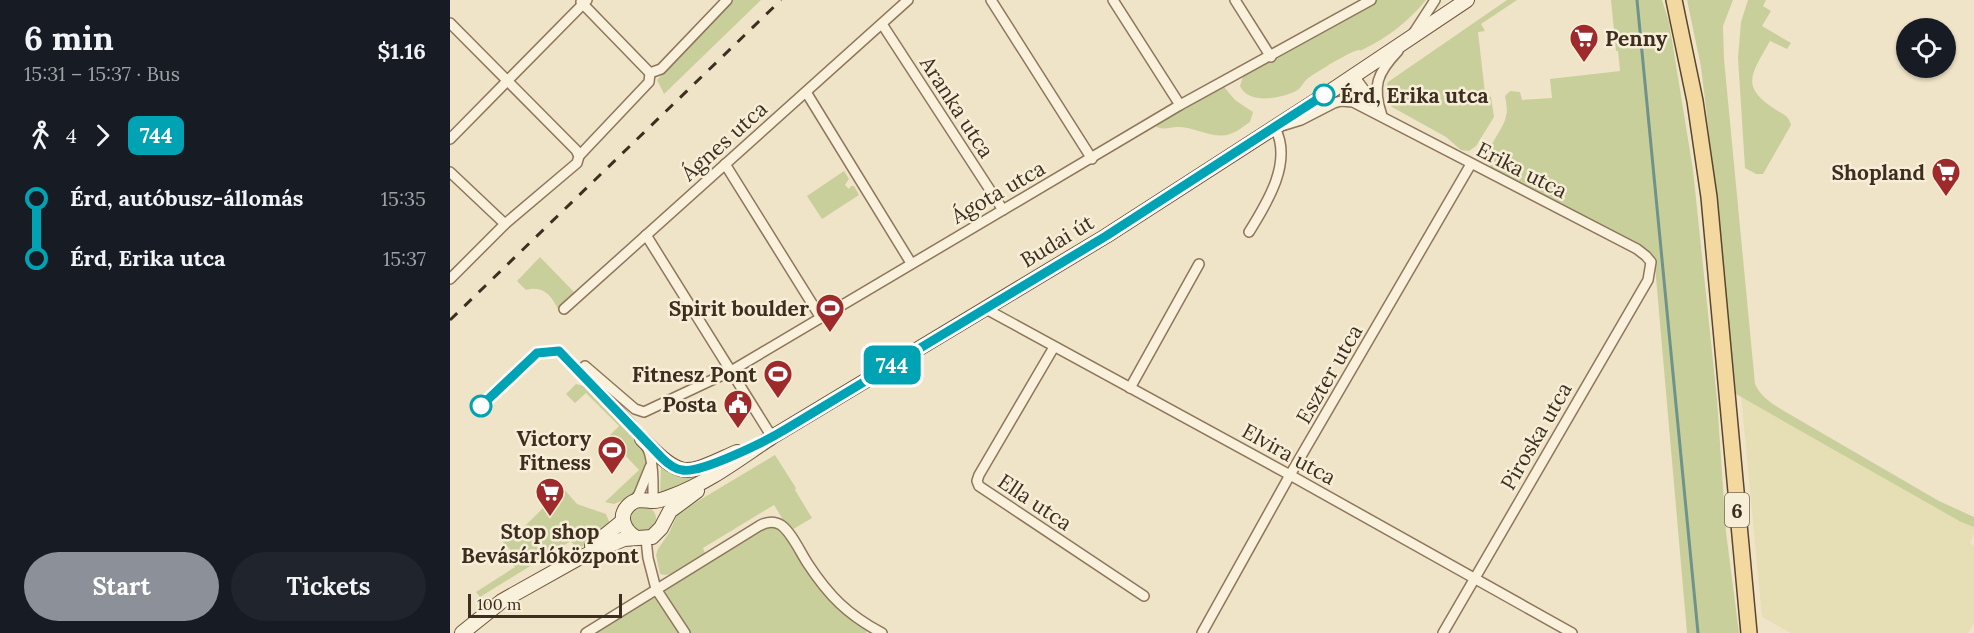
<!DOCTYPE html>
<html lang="en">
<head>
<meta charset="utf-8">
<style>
  :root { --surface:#171b24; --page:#20242c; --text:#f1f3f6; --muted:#9ea1a6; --accent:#8c9099 }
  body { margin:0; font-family:Lora,serif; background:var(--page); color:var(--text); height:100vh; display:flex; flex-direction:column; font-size:22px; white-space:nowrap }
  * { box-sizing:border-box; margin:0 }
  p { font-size:20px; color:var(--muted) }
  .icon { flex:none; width:33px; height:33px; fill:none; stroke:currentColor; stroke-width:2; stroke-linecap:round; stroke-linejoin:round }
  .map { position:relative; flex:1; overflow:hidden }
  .details { display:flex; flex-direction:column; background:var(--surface); width:450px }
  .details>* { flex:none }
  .badge { padding:0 12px; border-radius:9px; font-size:21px; line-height:39px }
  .tools { position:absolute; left:1446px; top:18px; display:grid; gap:12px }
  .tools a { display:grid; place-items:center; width:60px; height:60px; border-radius:50%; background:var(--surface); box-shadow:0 2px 4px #0004; font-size:30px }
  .scale { position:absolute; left:18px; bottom:15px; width:154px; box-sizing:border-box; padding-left:6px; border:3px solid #3d2e20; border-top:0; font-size:16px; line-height:21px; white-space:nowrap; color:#3d2e20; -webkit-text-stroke:4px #f7eed8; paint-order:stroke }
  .map>.badge { position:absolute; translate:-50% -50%; box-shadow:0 0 0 3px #fff }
  .legs { display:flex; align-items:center; gap:9px; height:66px; padding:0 24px; font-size:20px }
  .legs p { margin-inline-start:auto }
  .summary { display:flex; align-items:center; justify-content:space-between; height:102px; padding:0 24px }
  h1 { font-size:33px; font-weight:700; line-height:45px }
  .button { display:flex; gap:12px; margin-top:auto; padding:12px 24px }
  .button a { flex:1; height:69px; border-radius:36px; background:var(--accent); color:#fff; font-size:24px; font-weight:700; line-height:69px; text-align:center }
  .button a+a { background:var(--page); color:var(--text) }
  ul { padding:0 24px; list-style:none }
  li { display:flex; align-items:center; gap:21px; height:60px; font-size:22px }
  li i { display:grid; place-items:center; width:9px; height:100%; margin:0 8px; background:currentColor }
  li i::after { content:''; width:15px; height:15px; margin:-8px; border:4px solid; border-radius:50%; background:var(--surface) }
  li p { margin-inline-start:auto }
  li:first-child i { background:linear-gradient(#0000 50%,currentColor 0) }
  li:last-child i { background:linear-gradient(currentColor 50%,#0000 0) }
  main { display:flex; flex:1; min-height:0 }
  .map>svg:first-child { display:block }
</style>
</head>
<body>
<main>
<section class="details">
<div class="summary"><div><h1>6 min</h1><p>15:31 – 15:37 · Bus</p></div><b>$1.16</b></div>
<div class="legs"><svg class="icon" aria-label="walk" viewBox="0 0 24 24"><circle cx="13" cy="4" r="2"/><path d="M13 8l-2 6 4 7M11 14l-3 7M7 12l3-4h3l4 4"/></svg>4<svg class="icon" aria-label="forward" viewBox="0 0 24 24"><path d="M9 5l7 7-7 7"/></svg><b class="badge" style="background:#00a3b4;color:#fff">744</b></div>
<ul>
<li><i style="color:#00a3b4"></i><b>Érd, autóbusz-állomás</b><p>15:35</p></li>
<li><i style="color:#00a3b4"></i><b>Érd, Erika utca</b><p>15:37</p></li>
</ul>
<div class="button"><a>Start</a><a>Tickets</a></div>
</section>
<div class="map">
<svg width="1524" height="633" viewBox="0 0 1524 633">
  <rect width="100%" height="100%" fill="#f0e4c8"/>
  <path fill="#e6deb5" d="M 1291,395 L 1511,522 L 1524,527 L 1524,534 L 1520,543 L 1524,546 L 1524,623 L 1518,633 L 1341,633 L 1312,617 Z"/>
  <g fill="#c9cf9b">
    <path d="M 281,0 L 311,0 L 214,94 L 207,80 Z"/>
    <path d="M 925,0 L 976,0 C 960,20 937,38 914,49 C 906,53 914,48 905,51 C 897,54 888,60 880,64 C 873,69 863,74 857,79 C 852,84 851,89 844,92 C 828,99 798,104 790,86 L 793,76 Z"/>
    <path d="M 1057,0 L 1067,0 L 1031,24 L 1035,31 L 1028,32 L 1035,93 L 1041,97 L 1044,117 L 1026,146 L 1019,151 L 1011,150 L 996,137 L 942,107 C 936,100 934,91 938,82 Z"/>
    <path d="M 1161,0 L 1212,0 L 1219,22 L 1243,170 L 1267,399 L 1276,532 L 1289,633 L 1237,633 L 1205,266 L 1197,249 L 1047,173 C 1024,156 1053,134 1056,116 C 1058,110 1056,102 1055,96 L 1060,91 L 1070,92 L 1072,100 L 1102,98 L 1100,79 L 1170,71 L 1168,51 L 1166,51 Z"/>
    <path d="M 1237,0 L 1283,0 L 1273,26 L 1274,59 L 1305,384 C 1311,397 1321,403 1334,411 L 1489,501 L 1524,517 L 1524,527 L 1511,522 L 1286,394 L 1256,108 L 1251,67 Z"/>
    <path d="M 1298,0 L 1316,0 L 1313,6 L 1321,11 L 1312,26 L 1341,43 L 1337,49 L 1320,41 C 1301,75 1289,87 1328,111 C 1335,115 1339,117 1341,125 L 1313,174 L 1306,174 L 1295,168 L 1288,58 L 1291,22 Z"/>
    <path d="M 774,87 L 785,100 L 803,112 L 800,122 C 794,126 787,132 780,134 C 764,140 745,127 728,127 C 719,127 714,131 705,126 Z"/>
    <path d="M 394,171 L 399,179 L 395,185 L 399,189 L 401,186 L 404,186 L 409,195 L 372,219 L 357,196 Z"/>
    <path d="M 90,257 L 125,293 L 108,309 C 101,295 93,285 76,290 L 67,281 Z"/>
    <path d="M 126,384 L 134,386 C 151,403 188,433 196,455 C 198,463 196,470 193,477 C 186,494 181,497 164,504 L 155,502 L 189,470 L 158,437 L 169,426 L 136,393 L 125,403 L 116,394 Z"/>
    <path d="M 325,455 L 346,488 L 345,490 L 362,518 L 340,531 L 324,505 L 253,548 L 255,553 L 220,574 L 215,575 L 210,574 L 206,555 L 208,549 L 219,533 L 228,513 Z"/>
    <path d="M 211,465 L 254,471 L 257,475 L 210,496 Z"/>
    <path d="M 113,488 L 127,504 L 156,514 L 160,524 L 150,534 L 127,550 L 121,541 L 30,597 L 26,592 L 65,567 L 63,565 L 70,560 L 51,540 L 58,533 L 63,538 Z"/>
    <circle cx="193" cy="519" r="13"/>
    <path d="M 327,524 L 367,578 L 420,626 L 416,633 L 136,633 L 309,526 Z"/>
  </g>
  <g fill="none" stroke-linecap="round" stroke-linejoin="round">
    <path stroke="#6f938a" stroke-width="3" d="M 1187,0 L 1248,633"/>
    <g stroke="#8d765c" stroke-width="12">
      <g id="minor">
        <path d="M 541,0 L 642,159"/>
        <path d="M 663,0 L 730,105"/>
        <path d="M 785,0 L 821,57"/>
        <path d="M 131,2 L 200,73"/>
        <path d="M 0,23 L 126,150 L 129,156 L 127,163 L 55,224 L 0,279"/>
        <path d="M 432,24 L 553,210"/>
        <path d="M 963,34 L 985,0"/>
        <path d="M 200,73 L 211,69 L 277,0"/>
        <path d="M 904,76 L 926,106"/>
        <path d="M 904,76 L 905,94 L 910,105"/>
        <path d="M 356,92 L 461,263"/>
        <path d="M 932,116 C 922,86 927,73 948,51"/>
        <path d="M 0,139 L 137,0"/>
        <path d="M 129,156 L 199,82 L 200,73"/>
        <path d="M 275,164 L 371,318"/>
        <path d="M 0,172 L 55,224"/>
        <path d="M 799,232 C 817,203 843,162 825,128 L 851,120 L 884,103 L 891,101 L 903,102 L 1187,249 L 1196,256 L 1201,262 L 1198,280 L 993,633"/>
        <path d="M 196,235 L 322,437"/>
        <path d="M 114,309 L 458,0"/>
        <path d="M 536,309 L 840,475 L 1122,633"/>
        <path d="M 604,347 L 529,475 L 527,481 L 529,486 L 694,596"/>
        <path d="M 135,366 L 185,409 L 194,412 L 281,371 L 730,105 L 921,0"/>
        <path d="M 135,376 C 152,395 194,432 200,455 C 204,470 203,485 203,501"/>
        <path d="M 680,388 L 749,264"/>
        <path d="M 184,501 L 189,494 L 200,467"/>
        <path d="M 196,539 L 198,558 L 206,589 L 235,633"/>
        <path d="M 136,633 L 309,526 C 316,522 323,520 331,525 C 342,533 350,552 358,564 C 379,596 398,615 432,633"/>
        <path d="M 752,633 L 840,475 L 1021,164"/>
      </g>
    </g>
    <g stroke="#6f573f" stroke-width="16">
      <g id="secondary">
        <path d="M 192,439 C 234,481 235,475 287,452"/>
        <path d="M 185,537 C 174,530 168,516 178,506 C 187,497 194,501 204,501 C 210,501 217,498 222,496 C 258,483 290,458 322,437 L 656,236 L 881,91 L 1017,0"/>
        <path d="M 142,546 L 173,521"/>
        <path d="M 12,633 L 52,601 L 127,559 L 174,539 L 202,537 L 211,528 L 220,511 L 247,491"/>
      </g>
    </g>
    <g stroke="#5b4430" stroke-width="18">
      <path id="primary" d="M 1224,0 L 1245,101 L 1259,197 L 1299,633"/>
    </g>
    <use href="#minor" stroke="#faf1dc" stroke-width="9"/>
    <use href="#secondary" stroke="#faf1dc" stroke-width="14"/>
    <use href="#primary" stroke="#f3d9a0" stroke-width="15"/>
    <path stroke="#3d2e20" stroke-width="3" stroke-dasharray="10 10" stroke-linecap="butt" d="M 0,320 L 331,0"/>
  </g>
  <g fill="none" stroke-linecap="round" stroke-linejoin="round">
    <g stroke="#fff" stroke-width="14">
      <path id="line-1" d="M 31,406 L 87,353 L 109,351 L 212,458 C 217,463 224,469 232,470 C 251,474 318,440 336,429 L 656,236 L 874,95"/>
    </g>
    <use href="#line-1" stroke="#00a3b4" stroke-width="9"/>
  </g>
  <defs>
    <g id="supermarket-pin" transform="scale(1.5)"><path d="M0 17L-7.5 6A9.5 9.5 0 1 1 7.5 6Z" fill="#9e2a2b" stroke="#f7eed8"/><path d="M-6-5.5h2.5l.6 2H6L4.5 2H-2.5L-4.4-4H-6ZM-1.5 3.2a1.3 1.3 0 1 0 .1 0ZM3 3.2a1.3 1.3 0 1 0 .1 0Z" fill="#fff"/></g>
    <g id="stadium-pin" transform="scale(1.5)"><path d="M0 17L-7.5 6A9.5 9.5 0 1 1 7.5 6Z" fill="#9e2a2b" stroke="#f7eed8"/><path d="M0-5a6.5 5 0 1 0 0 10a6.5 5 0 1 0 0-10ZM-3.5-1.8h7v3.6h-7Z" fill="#fff"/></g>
    <g id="civic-pin" transform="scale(1.5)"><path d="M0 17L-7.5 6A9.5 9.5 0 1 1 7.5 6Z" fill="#9e2a2b" stroke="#f7eed8"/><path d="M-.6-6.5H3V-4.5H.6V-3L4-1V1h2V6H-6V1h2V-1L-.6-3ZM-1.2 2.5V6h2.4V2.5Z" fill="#fff"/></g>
  </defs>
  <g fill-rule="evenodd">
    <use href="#supermarket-pin" x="1134" y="38"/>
    <use href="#supermarket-pin" x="1496" y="172"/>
    <use href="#stadium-pin" x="380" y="308"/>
    <use href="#stadium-pin" x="328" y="374"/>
    <use href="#civic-pin" x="288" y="404"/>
    <use href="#stadium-pin" x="162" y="450"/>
    <use href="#supermarket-pin" x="100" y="492"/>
  </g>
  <g fill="#fff" stroke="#00a3b4" stroke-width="3">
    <circle cx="874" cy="95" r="10"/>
    <circle cx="31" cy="406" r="10"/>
  </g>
  <g text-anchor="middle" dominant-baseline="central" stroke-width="5" stroke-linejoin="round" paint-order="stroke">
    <rect fill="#f7eed8" stroke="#756857" stroke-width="1.5" x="1275" y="493" width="24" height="34" rx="4.5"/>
    <g font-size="20" font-weight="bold" fill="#3d2e20">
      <text x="1287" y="510">6</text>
    </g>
    <g font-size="21" font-weight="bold" fill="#3d2e20" stroke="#f7eed8" text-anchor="end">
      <text x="1155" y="38" text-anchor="start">Penny</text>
      <text x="1475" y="172">Shopland</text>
      <text x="359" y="308">Spirit boulder</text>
      <text x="307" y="374">Fitnesz Pont</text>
      <text x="267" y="404">Posta</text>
      <text x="141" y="438">Victory<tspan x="141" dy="24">Fitness</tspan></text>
      <text x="100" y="531" text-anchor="middle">Stop shop<tspan x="100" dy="24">Bevásárlóközpont</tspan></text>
    </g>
    <g font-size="21" font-weight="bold" fill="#3d2e20" stroke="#f7eed8" text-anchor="start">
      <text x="890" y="95">Érd, Erika utca</text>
    </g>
    <g font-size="21" fill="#3d2e20" stroke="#f7eed8">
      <text transform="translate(507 107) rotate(57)">Aranka utca</text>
      <text transform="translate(274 141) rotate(-42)">Ágnes utca</text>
      <text transform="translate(1072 170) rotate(27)">Erika utca</text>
      <text transform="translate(548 192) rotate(-30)">Ágota utca</text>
      <text transform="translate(607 241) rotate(-31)">Budai út</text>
      <text transform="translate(879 374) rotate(-60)">Eszter utca</text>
      <text transform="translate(1086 436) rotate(-60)">Piroska utca</text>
      <text transform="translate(839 454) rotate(29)">Elvira utca</text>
      <text transform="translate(585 502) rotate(34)">Ella utca</text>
    </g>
  </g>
</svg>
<div class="tools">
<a><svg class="icon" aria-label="locate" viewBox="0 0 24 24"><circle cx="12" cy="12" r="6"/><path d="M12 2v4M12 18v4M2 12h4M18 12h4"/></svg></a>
</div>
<div class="scale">100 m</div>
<b class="badge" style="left:442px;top:365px;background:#00a3b4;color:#fff">744</b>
</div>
</main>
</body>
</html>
